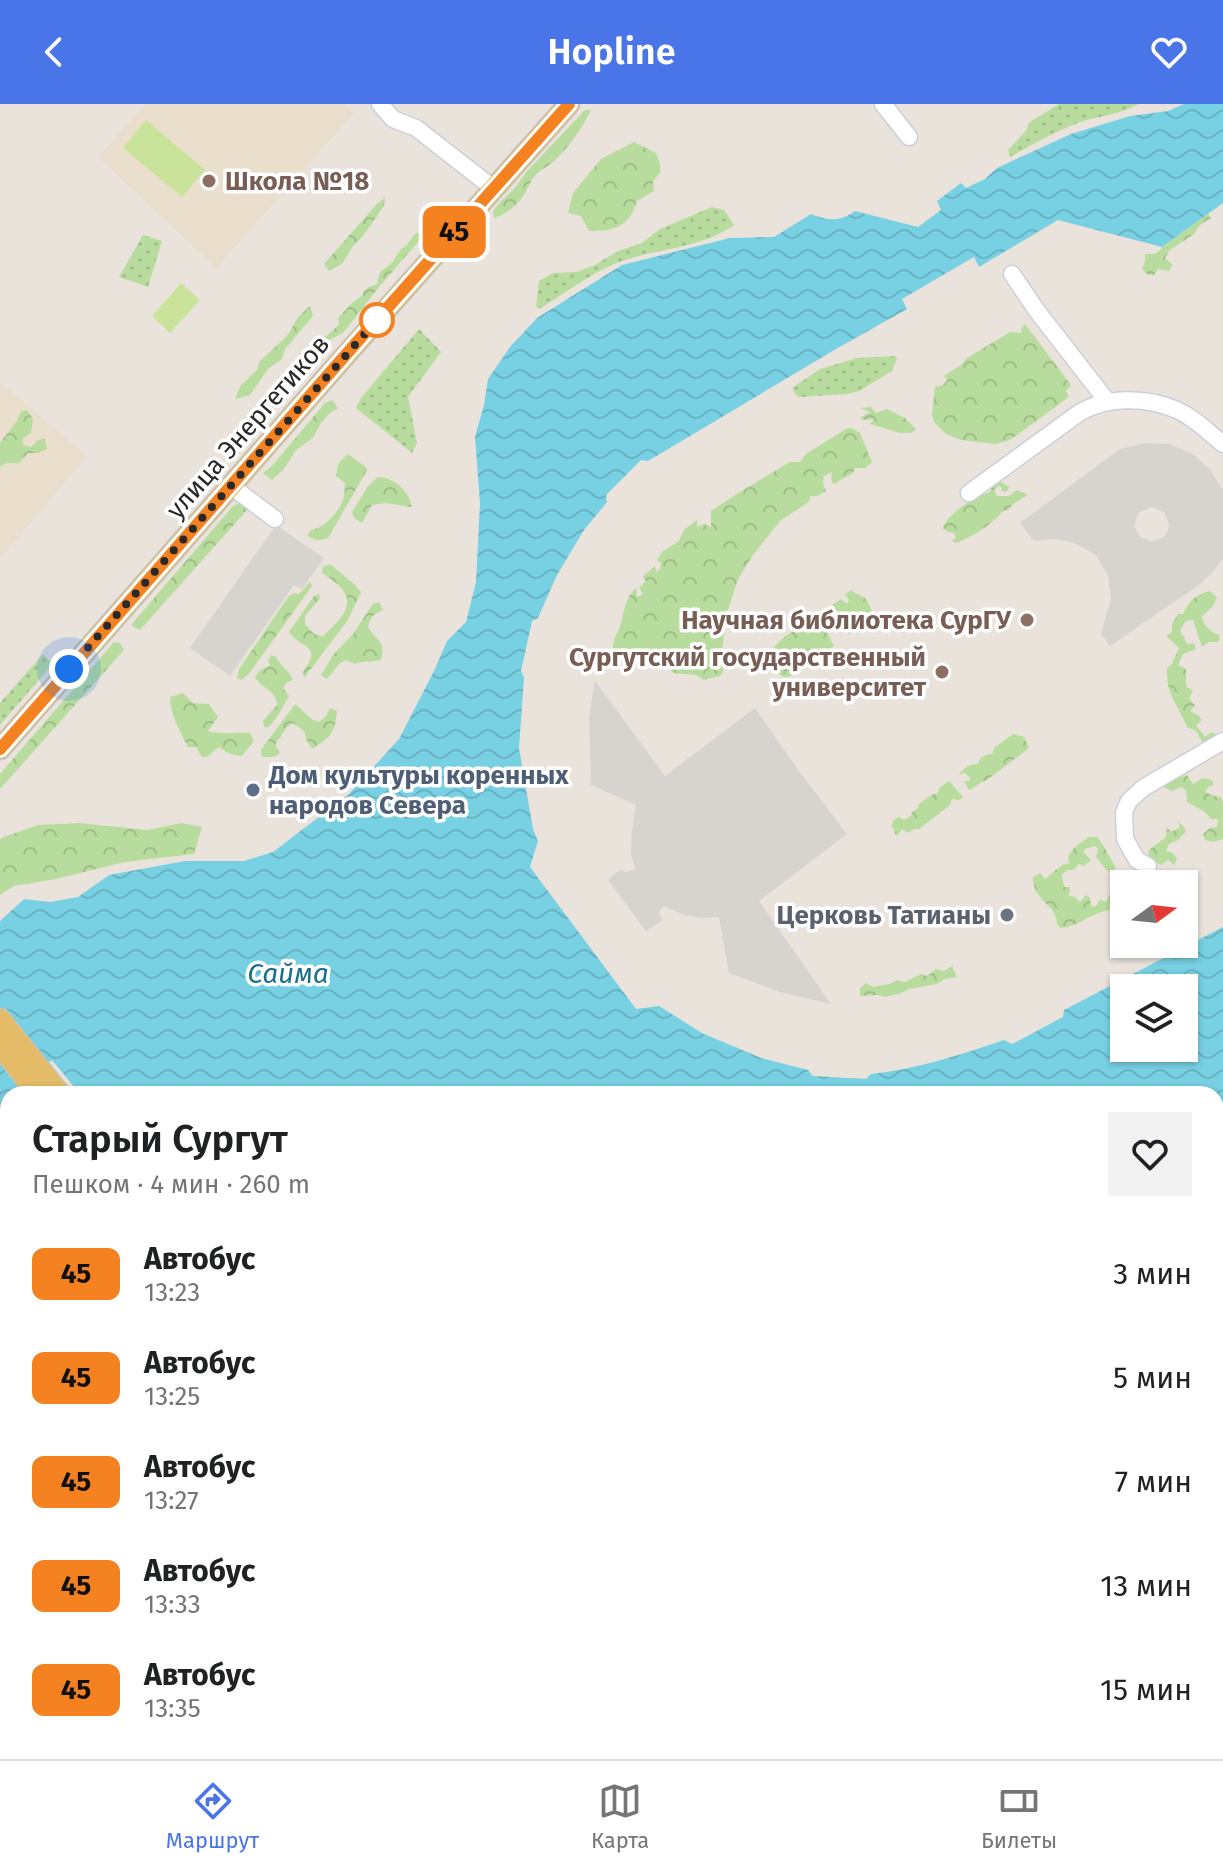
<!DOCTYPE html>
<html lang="ru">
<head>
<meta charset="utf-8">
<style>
  :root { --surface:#fff; --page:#f2f2f2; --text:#202124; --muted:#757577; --line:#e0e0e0; --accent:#4a75e9 }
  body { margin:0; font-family:"Fira Sans",sans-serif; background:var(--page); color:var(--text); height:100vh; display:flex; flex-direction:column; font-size:30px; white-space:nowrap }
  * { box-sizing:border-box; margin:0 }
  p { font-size:26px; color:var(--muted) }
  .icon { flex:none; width:44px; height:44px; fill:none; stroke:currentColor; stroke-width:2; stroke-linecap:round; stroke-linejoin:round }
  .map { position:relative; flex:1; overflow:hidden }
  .drawer { position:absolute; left:0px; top:982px; width:1224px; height:674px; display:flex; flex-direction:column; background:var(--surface); border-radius:24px 24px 0 0; box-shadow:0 2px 6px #0004 }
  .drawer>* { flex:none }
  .badge { padding:0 16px; border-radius:12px; font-size:28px; line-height:52px }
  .needle { width:52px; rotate:75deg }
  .fabs { position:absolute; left:1110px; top:766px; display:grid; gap:16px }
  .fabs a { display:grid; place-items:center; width:88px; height:88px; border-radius:0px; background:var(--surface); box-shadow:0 2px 6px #0004; font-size:40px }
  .you { position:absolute; width:40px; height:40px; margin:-20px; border:6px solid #fff; border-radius:50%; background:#1a73e8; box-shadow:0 0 0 12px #1a73e833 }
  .map>.badge { position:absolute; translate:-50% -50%; box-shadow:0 0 0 4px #fff }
  .round { display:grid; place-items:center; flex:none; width:84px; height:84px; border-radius:0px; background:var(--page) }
  .overview { display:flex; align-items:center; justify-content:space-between; height:136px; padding:0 32px }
  h1 { font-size:38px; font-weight:600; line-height:60px }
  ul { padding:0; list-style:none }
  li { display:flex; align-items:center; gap:24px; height:104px; padding:0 32px }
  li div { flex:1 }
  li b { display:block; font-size:30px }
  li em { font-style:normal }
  li .badge { min-width:88px; font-weight:700; text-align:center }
  header { display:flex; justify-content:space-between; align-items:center; height:104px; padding:0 32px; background:var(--accent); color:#fff; font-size:36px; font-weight:600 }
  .dock { display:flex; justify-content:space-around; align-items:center; height:112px; border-top:2px solid var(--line); background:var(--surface); font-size:22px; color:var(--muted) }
  .dock a { display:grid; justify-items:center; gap:4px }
  .dock .selected { color:var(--accent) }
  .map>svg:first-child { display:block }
</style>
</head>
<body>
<header><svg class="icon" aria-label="back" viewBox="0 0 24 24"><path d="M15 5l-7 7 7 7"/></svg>Hopline<svg class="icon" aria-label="heart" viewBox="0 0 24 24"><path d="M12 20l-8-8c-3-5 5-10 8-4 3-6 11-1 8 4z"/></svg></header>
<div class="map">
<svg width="1223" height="1655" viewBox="0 0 1223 1655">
  <defs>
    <pattern id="green-dots" width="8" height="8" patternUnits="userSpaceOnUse" patternTransform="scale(2)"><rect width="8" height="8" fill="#b8dc9d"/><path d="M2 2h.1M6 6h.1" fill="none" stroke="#9ebd87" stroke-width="1.8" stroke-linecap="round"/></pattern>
    <pattern id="forest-crowns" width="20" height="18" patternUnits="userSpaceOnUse" patternTransform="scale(2)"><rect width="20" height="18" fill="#b8dc9d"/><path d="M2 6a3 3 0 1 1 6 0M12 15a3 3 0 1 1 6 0" fill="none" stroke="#9ebd87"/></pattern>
    <pattern id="water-waves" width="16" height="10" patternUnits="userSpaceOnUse" patternTransform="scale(2)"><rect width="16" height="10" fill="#78d0e3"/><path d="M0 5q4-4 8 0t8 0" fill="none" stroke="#68b3c3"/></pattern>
  </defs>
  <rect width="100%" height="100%" fill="#eae3dc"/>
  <g fill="#eadecd">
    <path d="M 146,0 L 344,0 L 354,9 L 216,164 L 98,53 Z"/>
    <path d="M 0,278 L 87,352 L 0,455 Z"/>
  </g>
  <g fill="url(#green-dots)">
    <path d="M 1059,0 L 1139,0 C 1121,9 1109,11 1090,15 C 1062,23 1035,39 1010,53 L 1008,46 L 1025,28 L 1030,18 Z"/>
    <path d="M 712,103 L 724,106 L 734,121 C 702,144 659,144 622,157 C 596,166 565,189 541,204 L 536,203 L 539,177 L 553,169 L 576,168 L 595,161 L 618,147 L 642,139 L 660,125 Z"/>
    <path d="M 143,131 L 162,137 L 148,183 L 119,173 Z"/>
    <path d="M 419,225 L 441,248 L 408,293 L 417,339 L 412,349 L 356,304 L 361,294 Z"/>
    <path d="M 896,252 L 897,255 L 892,267 L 859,287 L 848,290 L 799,293 L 796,291 L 792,284 L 820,265 L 857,254 Z"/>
    <path d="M 43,550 L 50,557 L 50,563 L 0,621 L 0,599 Z"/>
  </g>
  <g fill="url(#forest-crowns)">
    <path d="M 585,6 L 591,6 C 582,25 568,44 553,58 C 547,63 538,67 533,74 C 531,77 529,82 527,85 C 521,98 508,110 494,114 L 493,107 L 503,95 L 514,85 L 527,67 Z"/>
    <path d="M 634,38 L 656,49 L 660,60 L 660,69 L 653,77 L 654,87 L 637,97 C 629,123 615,127 589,127 L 581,112 L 568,109 L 573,89 L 601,55 Z"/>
    <path d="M 385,94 L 384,102 L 363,132 L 353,142 L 342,160 L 329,167 L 324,160 L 377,100 Z"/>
    <path d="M 442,104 L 444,108 L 379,183 L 343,229 L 329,236 L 325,233 L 339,221 L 338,214 L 352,199 L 363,191 L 363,188 L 369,183 L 377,180 L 380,168 L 392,159 L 401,145 L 407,141 L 413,132 L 426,122 C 427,113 434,107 442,104 Z"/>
    <path d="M 1208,110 L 1211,114 L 1200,121 L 1194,130 L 1170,146 L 1165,154 L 1173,161 L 1169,167 L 1158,165 L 1154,171 L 1148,171 L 1142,165 L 1145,157 L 1145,150 C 1152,150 1158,151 1162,143 Z"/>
    <path d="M 310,202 L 313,212 L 285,245 L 282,255 L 268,265 L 250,291 L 235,295 L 241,281 L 257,266 L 259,258 L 287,232 L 298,213 Z"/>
    <path d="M 1025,220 L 1071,281 L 1066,287 L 1069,293 L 1010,336 L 995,340 L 961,336 L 946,330 L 934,318 L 932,310 L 935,283 L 943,281 L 947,276 L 944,272 L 961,261 L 967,254 L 1010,228 L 1022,229 L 1021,225 Z"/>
    <path d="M 332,296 L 338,304 L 330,309 L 321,319 L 313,334 L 296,346 L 284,365 L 272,376 L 263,369 L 271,363 L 325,299 Z"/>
    <path d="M 871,303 L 876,309 L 887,305 L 905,314 L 916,325 L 911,329 L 900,329 L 870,320 L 874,315 L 863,316 L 860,314 L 870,308 L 860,304 Z"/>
    <path d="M 27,306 L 33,315 L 31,329 L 23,334 L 23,341 L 31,343 L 38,336 L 45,335 L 47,345 L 38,349 L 28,349 L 19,359 L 6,359 L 0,363 L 0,339 L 17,317 L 21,307 Z"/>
    <path d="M 852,324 L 860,329 L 872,358 L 865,364 L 855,364 L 853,369 L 834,380 L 831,376 L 832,368 L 824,372 L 823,380 L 826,387 L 817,392 L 810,392 L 809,398 L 781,416 L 753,451 L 738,475 L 725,515 L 722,552 L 723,568 L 720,572 L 704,576 L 696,571 L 673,569 L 668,562 L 659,557 L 637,561 L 621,556 L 623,548 L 613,545 C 612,535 618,530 621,520 C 624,507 625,494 636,484 L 637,493 L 643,490 L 639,483 L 646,478 L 643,472 L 655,462 L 656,468 L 660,465 L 661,459 L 657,456 L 662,448 L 679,437 L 684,426 L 697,416 L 697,423 L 704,420 L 711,423 L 711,407 L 740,388 L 790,358 L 800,358 L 806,350 L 846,325 Z"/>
    <path d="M 348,350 L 367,364 L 366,368 L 328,434 C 319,437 315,437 307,431 L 311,426 C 325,424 340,407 344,393 C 345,389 344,384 345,379 L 336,372 L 338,360 Z"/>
    <path d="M 378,373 C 394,373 409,387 412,403 L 385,399 L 372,401 L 362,419 L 354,414 L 352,408 L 368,382 Z"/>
    <path d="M 1000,378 L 1010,383 L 1006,388 L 1002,387 L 1001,383 L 998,382 L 994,387 L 997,392 L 1009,392 L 1017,386 L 1028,391 L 1013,400 L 1008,406 L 1003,407 C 991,421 972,433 956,439 L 952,437 L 956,433 L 954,429 L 948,428 L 943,424 C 947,410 975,392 990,388 L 992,382 Z"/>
    <path d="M 242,398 L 247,406 L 140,526 L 131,521 L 233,402 Z"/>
    <path d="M 330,460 L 354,480 L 361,488 L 348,516 L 304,574 L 303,568 C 323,539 303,547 289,528 L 314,492 L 319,490 L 320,494 L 305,512 L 305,520 L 314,530 L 323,532 C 352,506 359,492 322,469 L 323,463 Z"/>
    <path d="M 310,478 L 312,482 L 248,571 L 241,576 L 237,574 L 239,565 L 288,493 L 294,489 L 299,490 Z"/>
    <path d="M 852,486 C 856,491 861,491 865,494 C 869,499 872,506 873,512 L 849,530 L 846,527 L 860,520 L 862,516 L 857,516 L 853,512 L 847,512 L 840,518 L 831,514 L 831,521 L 827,528 L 834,542 L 815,555 L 808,555 L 808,561 C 791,571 784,583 771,559 L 773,553 L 771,548 C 777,537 794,524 806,523 L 805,518 L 817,518 L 821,516 L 820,509 L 841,495 L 847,500 L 849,496 L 845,490 Z"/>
    <path d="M 1210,487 L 1217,493 L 1213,502 L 1202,512 C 1204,522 1209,527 1219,531 L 1219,538 L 1209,538 L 1202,543 L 1193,516 L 1186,517 L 1180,526 L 1187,540 L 1194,539 L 1196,545 L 1183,550 L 1178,561 L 1186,565 L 1186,583 L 1193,586 L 1189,595 L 1195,601 L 1190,607 L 1198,611 L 1202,616 L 1196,621 L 1205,633 L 1212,628 L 1216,631 L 1213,639 L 1206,641 L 1201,636 L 1196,627 L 1187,623 C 1178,600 1166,593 1167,564 L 1172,560 L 1179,544 L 1166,532 L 1172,528 L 1172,520 L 1178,510 L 1183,510 C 1189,496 1196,491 1210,487 Z"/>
    <path d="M 379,498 L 383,506 C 374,509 370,514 368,523 C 376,537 387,537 381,556 C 372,559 364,556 355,560 L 346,556 L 340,559 L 327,575 L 321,571 L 333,551 L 353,530 L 373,500 Z"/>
    <path d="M 114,538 L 120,539 L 124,546 L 0,685 L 0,670 Z"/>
    <path d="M 271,551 L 276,553 C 281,563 289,566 293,576 L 287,578 L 283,584 L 289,592 L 279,610 L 269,623 L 264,623 L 263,617 L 277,601 C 277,586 261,585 255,573 L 259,567 L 270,561 L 268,556 Z"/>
    <path d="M 183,589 L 193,599 L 209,600 L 218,613 L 208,627 C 219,631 237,628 250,629 L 254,637 L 242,652 C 232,651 227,649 219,643 L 207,653 L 202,653 L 196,643 L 188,643 C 180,628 170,610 170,593 Z"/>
    <path d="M 295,600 L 313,616 L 319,618 L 326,612 L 330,604 L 337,607 C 335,629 331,633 312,645 L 307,637 L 304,627 L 293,619 L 287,623 L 275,641 L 280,649 C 275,654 269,653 262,653 L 261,646 Z"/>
    <path d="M 1013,630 L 1024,633 L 1029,644 L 987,676 C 980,678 976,683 969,686 L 964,677 L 969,677 L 970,674 L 965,669 L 959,671 C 964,663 970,660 978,660 C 980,652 985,651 992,650 L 994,644 Z"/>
    <path d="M 1187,671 L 1193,680 L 1203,674 L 1212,676 L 1214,681 L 1208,683 L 1205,688 L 1214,692 L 1221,693 L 1223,698 L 1223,735 L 1213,738 L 1205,736 L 1203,730 L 1210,724 L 1217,723 L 1218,715 L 1211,715 L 1205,708 L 1187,698 L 1186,687 L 1182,683 L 1172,687 L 1163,683 L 1166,678 Z"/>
    <path d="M 949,677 L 963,693 L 959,696 L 952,695 L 950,701 L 919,725 L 914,725 L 908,729 L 902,725 L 898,731 L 895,730 L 894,725 L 891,723 L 894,716 L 899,713 L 904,716 L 911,712 L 913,707 L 919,704 L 918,701 L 931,691 L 938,689 L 939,684 Z"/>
    <path d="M 1178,717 L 1183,722 L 1186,727 L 1178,736 L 1169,740 L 1166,747 L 1173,749 L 1177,755 L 1174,761 L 1168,756 L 1161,761 L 1148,754 L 1149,746 L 1166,733 L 1167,723 L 1171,728 L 1180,723 Z"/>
    <path d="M 79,719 L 148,726 L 181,719 L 202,723 L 194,750 L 125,758 L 56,775 L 14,782 L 0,791 L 0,736 L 1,734 L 38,721 Z"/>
    <path d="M 1089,733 L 1097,733 L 1103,741 L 1116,764 L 1109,769 L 1096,753 L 1098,744 L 1094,742 L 1085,745 L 1083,748 L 1091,756 L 1084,762 L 1079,760 L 1074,766 L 1068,766 L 1062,770 L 1064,783 L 1070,783 L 1069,792 L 1075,793 L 1080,798 L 1086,791 L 1090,794 L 1091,802 L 1096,803 L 1099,796 L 1107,798 L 1108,792 L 1115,788 L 1116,780 L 1124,774 L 1127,774 L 1133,780 L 1124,780 L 1124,802 C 1117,805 1112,805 1105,807 C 1089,811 1076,823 1061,824 L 1057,821 C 1058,800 1032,797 1033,773 L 1040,769 L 1045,775 L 1062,761 L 1069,759 L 1068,752 L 1075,743 Z"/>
    <path d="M 952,862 L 957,873 L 945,875 L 937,880 L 909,885 L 899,890 L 884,893 L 878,891 L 860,892 L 860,884 L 866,879 L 873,883 L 889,880 L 897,876 L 905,878 L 921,870 L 927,872 L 936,865 L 944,867 Z"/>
    <path d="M 1223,1062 L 1223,1409 L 1216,1407 L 1216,1063 Z"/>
  </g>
  <g fill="#cae39a">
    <path d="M 146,16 L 205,66 L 182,93 L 123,44 Z"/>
    <path d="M 181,179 L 200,196 L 170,229 L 152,212 Z"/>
  </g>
  <g fill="#d7d3cf" fill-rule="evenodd">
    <path d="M 1146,339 L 1169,340 L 1177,343 L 1194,351 L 1211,367 L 1223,386 L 1223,454 L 1213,468 L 1200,480 L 1110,542 L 1101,530 L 1111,495 L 1108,471 L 1095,450 L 1072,438 L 1053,435 L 1034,437 L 1020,419 L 1120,345 ZM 1152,403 L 1164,408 L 1169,420 L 1168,427 L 1165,432 L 1152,438 L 1140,433 L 1134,421 L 1139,408 Z"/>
    <path d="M 276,421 L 324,454 L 302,485 L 294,481 L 230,572 L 190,544 Z"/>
    <path d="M 595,577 L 665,672 L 755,604 L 798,666 L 847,730 L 759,797 L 831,900 L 780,888 L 729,869 L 719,813 L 702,814 L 684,811 L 664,802 L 658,808 L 663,816 L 646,827 L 608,776 L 619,766 L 627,768 L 635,765 L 631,749 L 632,728 L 636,701 L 591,681 L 589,613 Z"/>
  </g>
  <g fill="url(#water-waves)" fill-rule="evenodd">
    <path d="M 1184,0 L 1223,0 L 1223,99 L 1162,143 L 1058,116 L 979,163 L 974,153 L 902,195 L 907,205 L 836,245 L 648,357 L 641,356 L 606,391 L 607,398 L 584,426 L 557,471 L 538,514 L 532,517 L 521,567 L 524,574 L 519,644 L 533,725 L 538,737 L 530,763 L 636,905 L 659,902 L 702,929 L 761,954 L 808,966 L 813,972 L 866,975 L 871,970 C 917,965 960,951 1004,936 L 1012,940 L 1063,913 L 1064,906 L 1223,823 L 1223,1052 L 1216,1055 L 1216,990 L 80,990 L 52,956 L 8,990 L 6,993 L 8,996 L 8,1017 L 0,1014 L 0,817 L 24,795 L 50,798 L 78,793 L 109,771 L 185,757 L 244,757 L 273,748 L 349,690 L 399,635 L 434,567 L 447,537 L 466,518 L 476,478 L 480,399 L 475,333 L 484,301 L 488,275 L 510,243 L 537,214 L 622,161 L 730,134 L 774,133 L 811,110 C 827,117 841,118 855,107 L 918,123 L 941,106 L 937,97 L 961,79 L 966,84 L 985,75 L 997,64 L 1071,30 L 1130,12 L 1168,7 ZM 1124,884 L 1184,884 L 1184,944 L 1124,944 Z"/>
    <path d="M 8,1306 L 8,1648 L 252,1648 L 256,1655 L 0,1655 L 0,1307 Z"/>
    <path d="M 1216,1433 L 1223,1439 L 1223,1655 L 1147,1655 L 1138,1648 L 1216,1648 Z"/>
  </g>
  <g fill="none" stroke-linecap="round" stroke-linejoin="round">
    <g stroke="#cbcfda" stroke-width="19">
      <g id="minor">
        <path d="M 380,0 L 393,15 L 416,24 L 493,84"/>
        <path d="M 883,0 L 909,33"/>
        <path d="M 1012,170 L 1037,207 L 1107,297"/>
        <path d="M 231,382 L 275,415"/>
        <path d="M 969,389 L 1079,309 C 1107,292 1147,293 1177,306 C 1195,314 1208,328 1223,340"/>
        <path d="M 1148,762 L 1137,756 L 1125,735 L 1124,708 L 1129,697 L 1143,684 L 1223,637"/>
        <path d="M 601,1655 L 615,1648"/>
      </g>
    </g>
    <g stroke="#c3c3c3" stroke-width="23">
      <g id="major">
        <path d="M 0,645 L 337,261 L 569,0"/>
        <path d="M 0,915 L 60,990"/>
        <path d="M 0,942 L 38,990"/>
        <path d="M 515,1648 L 519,1655"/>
      </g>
    </g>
    <use href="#minor" stroke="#fff" stroke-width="16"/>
    <use href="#major" stroke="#e4bc68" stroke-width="20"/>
  </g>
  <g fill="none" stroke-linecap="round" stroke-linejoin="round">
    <g stroke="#fff" stroke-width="18">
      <path id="line" d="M 0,645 L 357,238 L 569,0"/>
    </g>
    <use href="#line" stroke="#f58220" stroke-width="12"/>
    <path stroke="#292929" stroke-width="8" stroke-dasharray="0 14.4" d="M 69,565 L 377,216"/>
  </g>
  <g fill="#8d6e63" stroke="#fff" stroke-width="3">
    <circle cx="209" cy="77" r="8"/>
    <circle cx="1027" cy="516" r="8"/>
    <circle cx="942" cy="568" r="8"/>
  </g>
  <circle fill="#fff" stroke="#f58220" stroke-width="4" cx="377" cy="216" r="16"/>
  <circle fill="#5c6f8a" stroke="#fff" stroke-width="3" cx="253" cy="686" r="8"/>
  <circle fill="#6b7280" stroke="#fff" stroke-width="3" cx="1007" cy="811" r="8"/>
  <g text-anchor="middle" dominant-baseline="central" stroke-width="7" stroke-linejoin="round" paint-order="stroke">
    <g font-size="26" font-weight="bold" fill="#785e54" stroke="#fff" text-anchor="end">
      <text x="225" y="77" text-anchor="start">Школа №18</text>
      <text x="1011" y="516">Научная библиотека СурГУ</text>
      <text x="926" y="553">Сургутский государственный<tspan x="926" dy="30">университет</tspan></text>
    </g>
    <g font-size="26" fill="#292929" stroke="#fff">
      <text transform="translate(248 323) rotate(-49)">улица Энергетиков</text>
    </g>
    <g font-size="26" font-weight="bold" fill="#4e5e75" stroke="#fff" text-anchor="start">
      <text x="269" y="671">Дом культуры коренных<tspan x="269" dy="30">народов Севера</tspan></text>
    </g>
    <g font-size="26" font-weight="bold" fill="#5b616d" stroke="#fff" text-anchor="end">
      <text x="991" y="811">Церковь Татианы</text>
    </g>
    <g font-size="28" font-style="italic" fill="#196f8d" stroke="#fff">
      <text x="288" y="869">Сайма</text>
    </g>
  </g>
</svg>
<div class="fabs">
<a><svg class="needle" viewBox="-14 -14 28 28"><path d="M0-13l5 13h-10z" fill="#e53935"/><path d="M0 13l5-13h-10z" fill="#757577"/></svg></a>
<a><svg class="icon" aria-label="layers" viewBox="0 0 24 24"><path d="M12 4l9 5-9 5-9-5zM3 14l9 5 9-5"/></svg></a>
</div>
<div class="you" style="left:69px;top:565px"></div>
<b class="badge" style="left:454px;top:128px;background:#f58220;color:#111">45</b>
<section class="drawer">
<div class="overview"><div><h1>Старый Сургут</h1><p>Пешком · 4 мин · 260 m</p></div><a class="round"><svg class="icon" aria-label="heart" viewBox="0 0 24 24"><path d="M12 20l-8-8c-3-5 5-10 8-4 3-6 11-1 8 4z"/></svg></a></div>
<ul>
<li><span class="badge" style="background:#f58220;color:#111">45</span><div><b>Автобус</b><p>13:23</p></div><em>3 мин</em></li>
<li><span class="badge" style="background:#f58220;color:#111">45</span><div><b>Автобус</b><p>13:25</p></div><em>5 мин</em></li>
<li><span class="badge" style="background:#f58220;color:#111">45</span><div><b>Автобус</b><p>13:27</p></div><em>7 мин</em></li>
<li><span class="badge" style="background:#f58220;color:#111">45</span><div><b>Автобус</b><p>13:33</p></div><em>13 мин</em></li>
<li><span class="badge" style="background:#f58220;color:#111">45</span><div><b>Автобус</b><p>13:35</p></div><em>15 мин</em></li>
</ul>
</section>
</div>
<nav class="dock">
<a class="selected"><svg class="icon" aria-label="directions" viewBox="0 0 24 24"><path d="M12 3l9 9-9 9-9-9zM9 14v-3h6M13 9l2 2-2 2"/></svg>Маршрут</a>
<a><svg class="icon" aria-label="map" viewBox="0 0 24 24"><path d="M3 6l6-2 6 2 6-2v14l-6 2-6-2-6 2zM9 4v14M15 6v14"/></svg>Карта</a>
<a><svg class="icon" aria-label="tickets" viewBox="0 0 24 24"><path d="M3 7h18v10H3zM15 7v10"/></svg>Билеты</a>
</nav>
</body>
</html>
